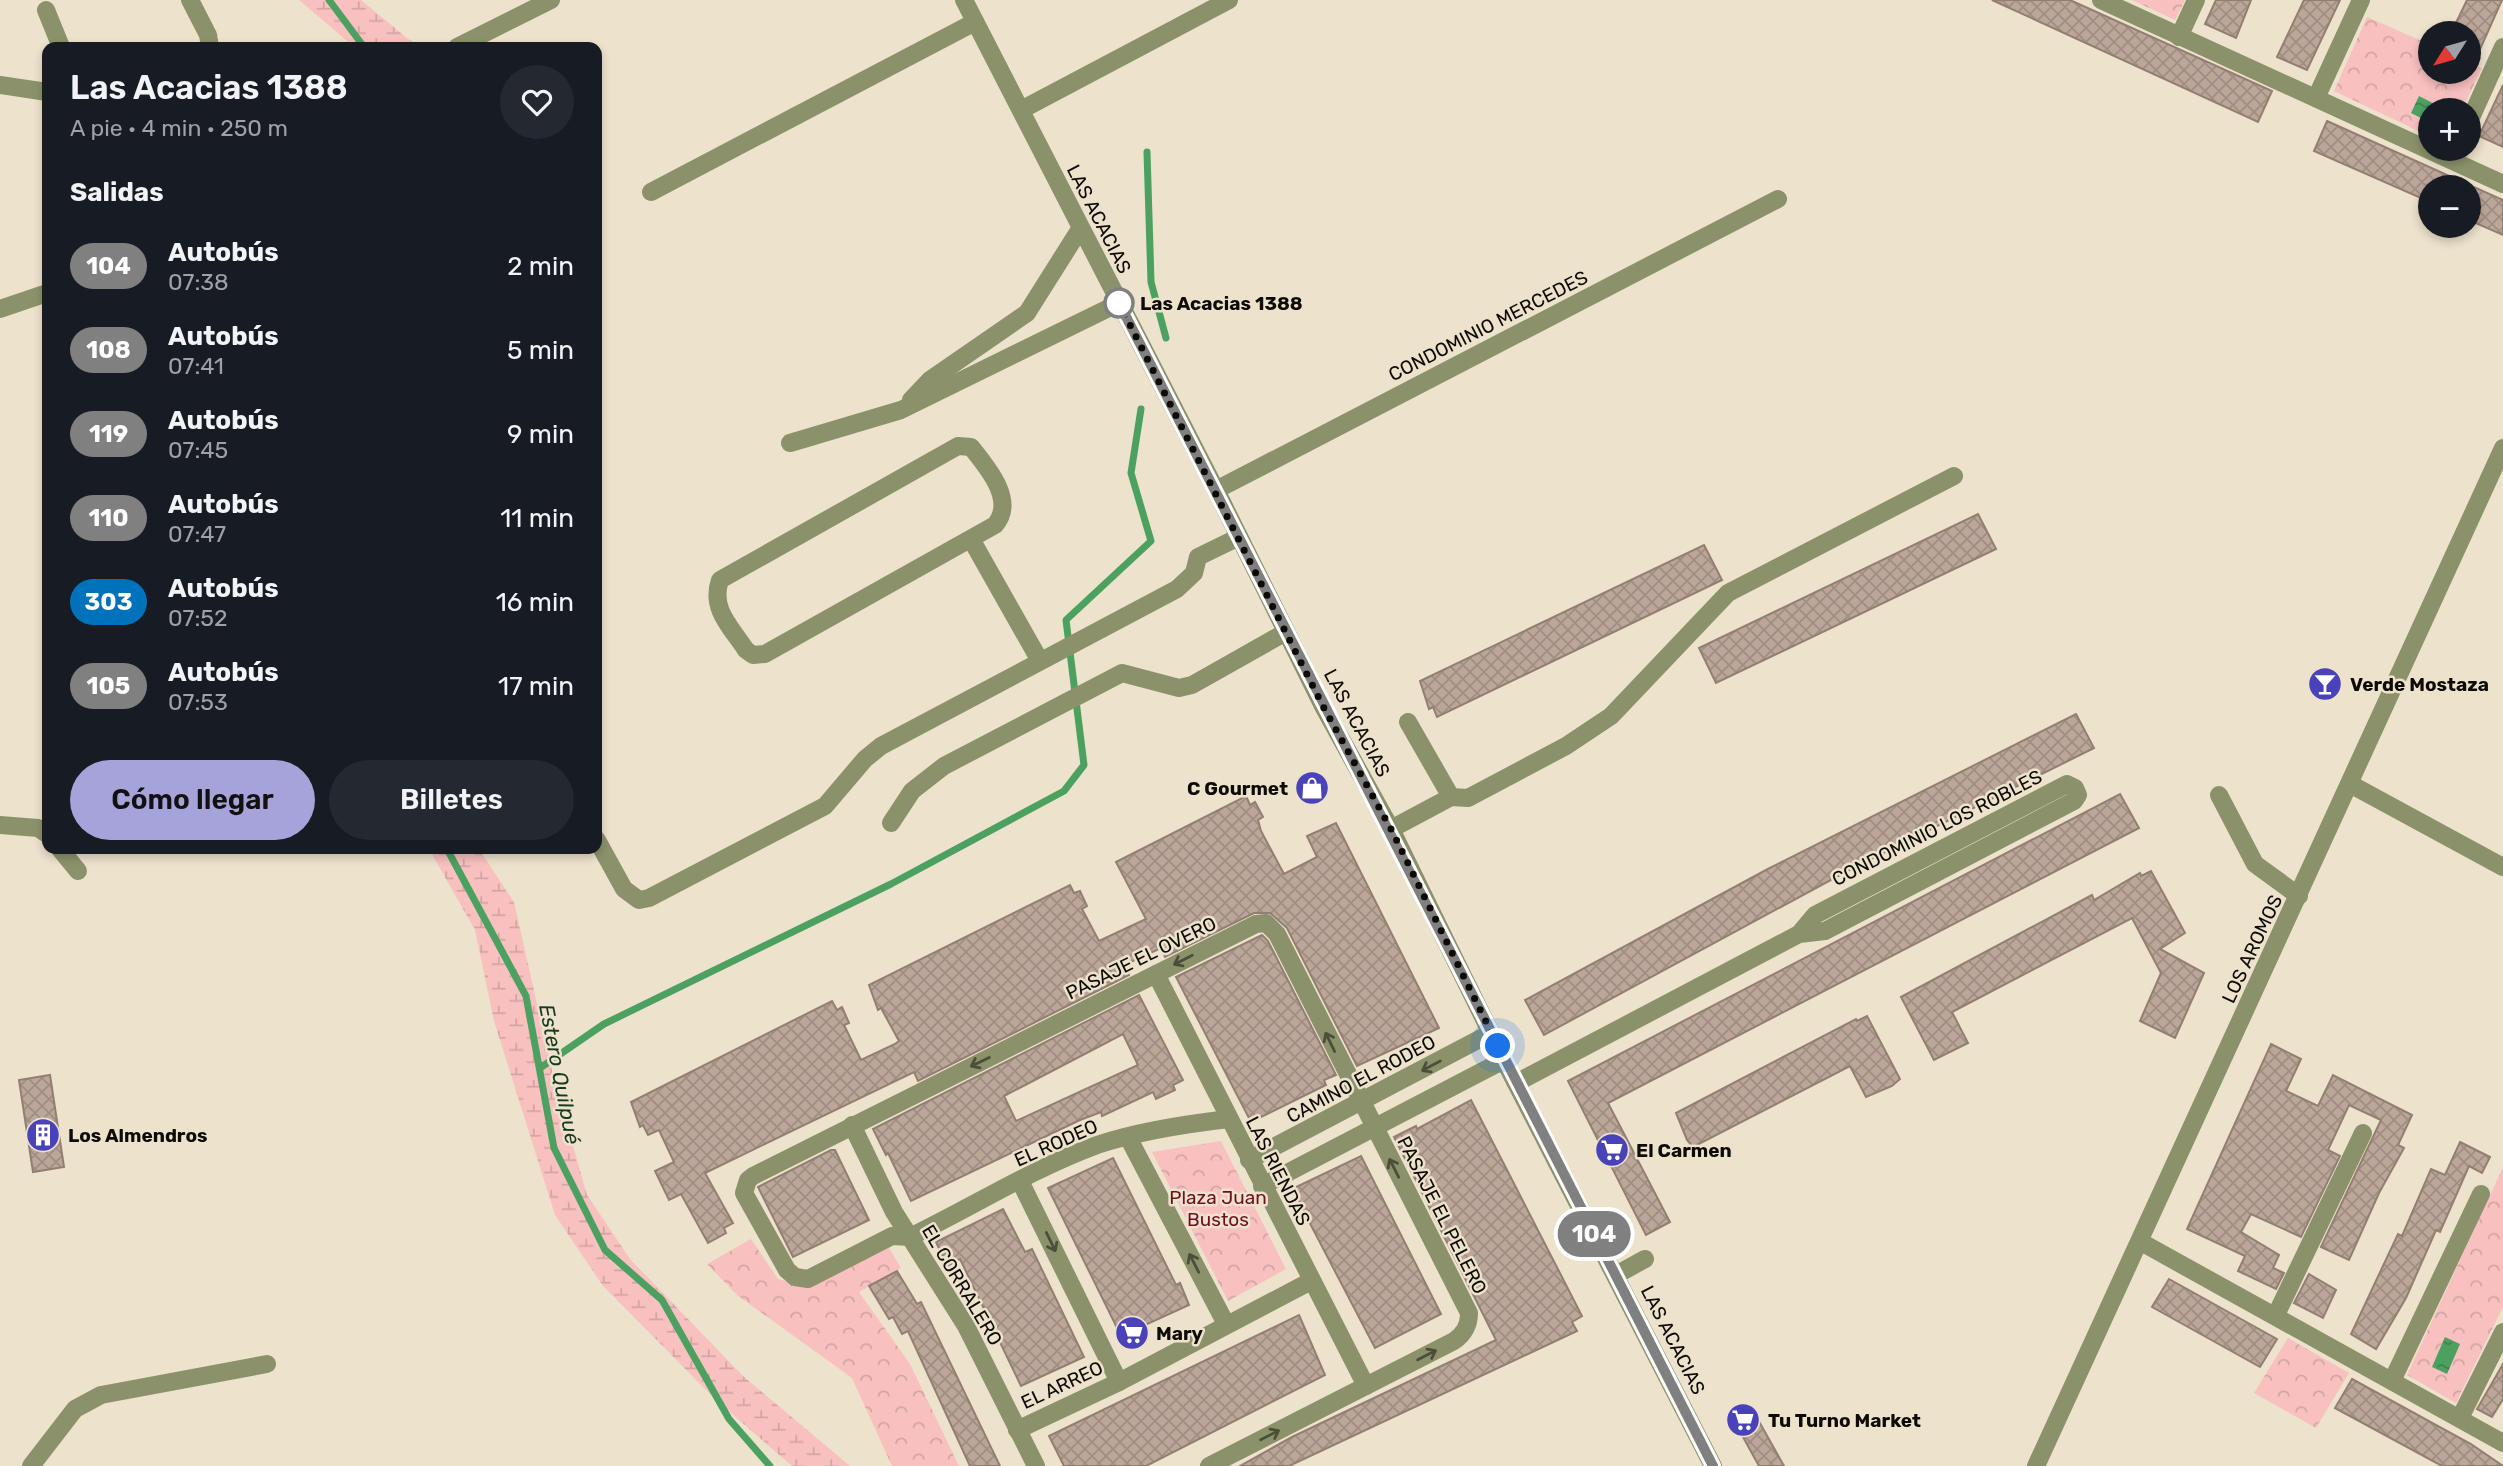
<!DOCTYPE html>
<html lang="es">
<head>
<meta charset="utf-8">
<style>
  :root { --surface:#171b24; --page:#242831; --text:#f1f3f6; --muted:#9ea1a6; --accent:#a6a3db }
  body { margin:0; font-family:Rubik,sans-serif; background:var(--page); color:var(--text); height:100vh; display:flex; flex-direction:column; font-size:26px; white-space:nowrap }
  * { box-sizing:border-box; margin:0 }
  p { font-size:23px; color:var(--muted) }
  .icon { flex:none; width:38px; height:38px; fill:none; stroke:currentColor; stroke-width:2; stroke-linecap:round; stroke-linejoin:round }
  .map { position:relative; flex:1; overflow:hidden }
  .panel { position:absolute; left:42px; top:42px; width:560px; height:812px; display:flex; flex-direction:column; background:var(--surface); border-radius:14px; box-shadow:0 4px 10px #0003 }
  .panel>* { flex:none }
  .badge { padding:0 14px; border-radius:23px; font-size:24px; line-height:46px }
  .needle { width:46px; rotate:233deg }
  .buttons { position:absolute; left:2418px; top:21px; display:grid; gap:14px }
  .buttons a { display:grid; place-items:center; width:63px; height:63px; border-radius:50%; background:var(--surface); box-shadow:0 4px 10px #0003; font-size:35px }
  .you { position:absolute; width:35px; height:35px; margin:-18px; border:5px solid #fff; border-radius:50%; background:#1a73e8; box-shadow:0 0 0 10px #1a73e833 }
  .map>.badge { position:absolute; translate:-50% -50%; box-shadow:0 0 0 4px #fff }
  h2 { padding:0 28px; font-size:26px; line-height:63px }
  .round { display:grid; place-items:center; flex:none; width:74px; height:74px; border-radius:37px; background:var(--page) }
  .overview { display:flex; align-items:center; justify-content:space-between; height:119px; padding:0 28px }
  h1 { font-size:33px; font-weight:600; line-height:52px }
  .action { display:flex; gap:14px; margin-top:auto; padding:14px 28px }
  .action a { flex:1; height:80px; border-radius:42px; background:var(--accent); color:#111; font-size:28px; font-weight:600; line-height:80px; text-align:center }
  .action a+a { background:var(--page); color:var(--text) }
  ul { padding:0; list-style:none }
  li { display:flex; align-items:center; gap:21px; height:84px; padding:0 28px }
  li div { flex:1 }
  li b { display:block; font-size:26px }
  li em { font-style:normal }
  li .badge { min-width:77px; font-weight:700; text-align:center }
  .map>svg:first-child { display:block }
</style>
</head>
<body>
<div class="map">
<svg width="2503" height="1466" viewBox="0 0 2503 1466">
  <defs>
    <pattern id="wetland-marsh" width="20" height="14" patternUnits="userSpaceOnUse" patternTransform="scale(1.75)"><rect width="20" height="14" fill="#f9c0c0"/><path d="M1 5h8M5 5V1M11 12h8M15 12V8" fill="none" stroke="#d4a4a4"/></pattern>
    <pattern id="park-crowns" width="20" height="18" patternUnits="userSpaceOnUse" patternTransform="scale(1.75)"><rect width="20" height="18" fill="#f9c0c0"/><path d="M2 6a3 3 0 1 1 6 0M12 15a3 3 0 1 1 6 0" fill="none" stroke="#d4a4a4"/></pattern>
    <pattern id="water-ripples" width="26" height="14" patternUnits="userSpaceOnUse" patternTransform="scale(1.75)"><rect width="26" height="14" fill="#4ca161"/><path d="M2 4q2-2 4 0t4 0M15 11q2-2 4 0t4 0" fill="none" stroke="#3e814e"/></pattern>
    <pattern id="building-cross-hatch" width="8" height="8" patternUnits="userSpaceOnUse" patternTransform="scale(1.75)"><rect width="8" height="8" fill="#bca69a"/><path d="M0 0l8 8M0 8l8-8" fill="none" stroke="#a08e83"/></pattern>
  </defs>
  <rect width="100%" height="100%" fill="#ede2cc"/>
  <g fill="url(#wetland-marsh)">
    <path d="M 299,0 L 361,0 L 418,47 L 354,47 Z"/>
    <path d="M 429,849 L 479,849 L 514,902 L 553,1075 L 587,1195 L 630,1259 L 743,1376 L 850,1466 L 792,1466 L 716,1400 L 603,1286 L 555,1215 L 494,1021 L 475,930 Z"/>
  </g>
  <g fill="url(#park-crowns)">
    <path d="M 2132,0 L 2185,0 L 2175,20 Z"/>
    <path d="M 2367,17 L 2431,45 L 2431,72 L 2469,72 L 2469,62 L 2482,68 L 2462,110 L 2431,110 L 2431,137 L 2334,91 Z"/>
    <path d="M 1221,1141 L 1286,1269 L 1228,1301 L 1152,1152 Z"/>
    <path d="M 2503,1167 L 2503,1307 L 2456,1403 L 2407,1375 Z"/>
    <path d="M 751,1239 L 778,1279 L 807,1287 L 889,1248 L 901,1268 L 859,1292 L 910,1364 L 959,1466 L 892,1466 L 852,1378 L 737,1295 L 707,1264 Z"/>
    <path d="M 2288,1338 L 2349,1373 L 2316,1428 L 2254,1393 Z"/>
  </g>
  <g fill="url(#water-ripples)">
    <path d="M 2419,96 L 2446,110 L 2431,110 L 2431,123 L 2411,113 Z"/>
    <path d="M 2445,1337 L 2460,1344 L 2447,1374 L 2432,1367 Z"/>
  </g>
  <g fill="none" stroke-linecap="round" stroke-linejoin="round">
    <g stroke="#4ca161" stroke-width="7">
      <path d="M 329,0 L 364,47"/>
      <path d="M 1147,152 L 1151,282 L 1166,338"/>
      <path d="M 447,849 L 526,996 L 554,1148 L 605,1250 L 662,1300 L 729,1419 L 770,1466"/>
      <path d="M 540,1068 L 604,1024 L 891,884 L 1064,791 L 1084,765 L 1066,620 L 1151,541 L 1131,473 L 1141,409"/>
    </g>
  </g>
  <g fill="url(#building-cross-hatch)" stroke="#937e72" stroke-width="2" fill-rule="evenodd">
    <path d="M 1992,0 L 2070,0 L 2272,91 L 2258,122 Z"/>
    <path d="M 2216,0 L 2251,0 L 2236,38 L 2205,24 Z"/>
    <path d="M 2304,0 L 2340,0 L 2307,70 L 2277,57 Z"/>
    <path d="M 2467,0 L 2502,0 L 2469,74 L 2469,33 L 2451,33 Z"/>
    <path d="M 2503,85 L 2503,147 L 2479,136 Z"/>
    <path d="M 2327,121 L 2503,200 L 2503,235 L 2469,220 L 2469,187 L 2428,187 L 2423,199 L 2314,151 Z"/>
    <path d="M 1978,514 L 1996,549 L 1716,683 L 1699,648 Z"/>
    <path d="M 1704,545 L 1722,580 L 1437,717 L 1433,707 L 1429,709 L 1420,681 Z"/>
    <path d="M 2076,714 L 2094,748 L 1853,868 L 1544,1035 L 1525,1000 L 1766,870 Z"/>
    <path d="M 2120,794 L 2139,828 L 1608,1103 L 1670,1222 L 1646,1235 L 1568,1081 Z"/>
    <path d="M 1246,796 L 1250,805 L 1255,802 L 1263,817 L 1258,820 L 1261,831 L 1284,874 L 1317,857 L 1307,836 L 1336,823 L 1439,1028 L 1357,1066 L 1287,928 L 1270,913 L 1254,913 L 1165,957 L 1161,948 L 1124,965 L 1129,975 L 918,1081 L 914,1072 L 705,1173 L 733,1223 L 724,1228 L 726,1233 L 708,1243 L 681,1194 L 669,1200 L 655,1171 L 674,1162 L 659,1130 L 648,1135 L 643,1125 L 640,1127 L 631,1102 L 832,1001 L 837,1010 L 842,1007 L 849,1023 L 844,1025 L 861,1060 L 895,1044 L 899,1041 L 881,1008 L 878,1010 L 869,985 L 1070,885 L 1074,893 L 1080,891 L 1087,906 L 1082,909 L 1099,941 L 1146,919 L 1116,862 Z"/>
    <path d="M 2151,871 L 2185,933 L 2160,949 L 2204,973 L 2175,1038 L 2140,1021 L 2161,973 L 2132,918 L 1952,1012 L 1968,1043 L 1934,1060 L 1901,997 L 2092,895 L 2094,900 L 2140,873 L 2141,876 Z"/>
    <path d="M 1262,935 L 1268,941 L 1336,1075 L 1324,1080 L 1326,1085 L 1251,1122 L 1176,977 Z"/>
    <path d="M 1139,995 L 1183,1080 L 1173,1085 L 1175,1090 L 1156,1099 L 1153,1092 L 1102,1116 L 1101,1112 L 1080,1120 L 911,1201 L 888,1153 L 886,1155 L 873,1129 ZM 1123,1034 L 1138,1065 L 1016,1121 L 1004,1096 Z"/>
    <path d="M 1867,1016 L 1900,1079 L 1892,1086 L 1866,1097 L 1850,1066 L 1693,1147 L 1687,1140 L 1676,1113 L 1856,1019 L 1857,1021 Z"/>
    <path d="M 2271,1044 L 2301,1059 L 2286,1091 L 2318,1106 L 2333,1075 L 2412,1115 L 2398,1145 L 2404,1148 L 2379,1193 L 2349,1260 L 2321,1247 L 2381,1120 L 2349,1105 L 2328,1150 L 2340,1156 L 2301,1237 L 2251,1214 L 2241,1232 L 2279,1255 L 2273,1268 L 2284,1273 L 2276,1289 L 2238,1271 L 2245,1256 L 2187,1229 Z"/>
    <path d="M 50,1075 L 64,1167 L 33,1172 L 19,1080 Z"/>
    <path d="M 1471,1100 L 1582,1316 L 1572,1322 L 1577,1331 L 1289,1466 L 1240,1466 L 1292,1437 L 1496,1340 L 1394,1137 L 1416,1126 L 1417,1129 Z"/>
    <path d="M 2460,1142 L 2490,1157 L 2482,1173 L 2469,1166 L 2440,1232 L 2436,1230 L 2406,1298 L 2376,1349 L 2351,1334 L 2398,1234 L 2402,1236 L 2431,1169 L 2445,1175 Z"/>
    <path d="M 831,1150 L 835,1150 L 869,1220 L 793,1257 L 758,1187 Z"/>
    <path d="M 1361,1156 L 1441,1314 L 1375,1348 L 1292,1189 Z"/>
    <path d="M 1113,1158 L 1176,1285 L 1180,1283 L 1189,1305 L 1121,1336 L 1048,1188 Z"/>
    <path d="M 1003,1209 L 1025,1252 L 1032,1249 L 1084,1357 L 1021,1386 L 960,1259 L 947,1266 L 936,1242 Z"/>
    <path d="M 897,1271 L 917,1304 L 921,1302 L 1000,1466 L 970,1466 L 908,1331 L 902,1334 L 893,1317 L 889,1319 L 869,1286 Z"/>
    <path d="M 2309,1274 L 2336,1290 L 2323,1318 L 2294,1303 Z"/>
    <path d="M 2169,1279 L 2277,1339 L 2260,1367 L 2152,1307 Z"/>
    <path d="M 1299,1315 L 1325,1375 L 1146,1466 L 1064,1466 L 1049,1436 Z"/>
    <path d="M 2503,1364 L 2503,1399 L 2492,1417 L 2477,1409 Z"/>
    <path d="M 2352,1379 L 2471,1444 L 2503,1466 L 2442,1466 L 2335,1408 Z"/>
    <path d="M 1752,1409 L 1784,1466 L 1759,1466 L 1733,1419 Z"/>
  </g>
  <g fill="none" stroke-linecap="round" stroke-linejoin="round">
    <g stroke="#8b926b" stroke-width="18">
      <path d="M 190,0 L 208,35 L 210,47"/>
      <path d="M 964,0 L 1216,490 L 1324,708 L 1391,829 L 1504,1060 L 1713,1466"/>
      <path d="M 2101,0 L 2503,184"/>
      <path d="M 46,10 L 61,47"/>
      <path d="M 2179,37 L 2196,0"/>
      <path d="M 457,47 L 551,0"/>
      <path d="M 0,85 L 47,92"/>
      <path d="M 2316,98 L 2361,0"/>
      <path d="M 1021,110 L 1229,0"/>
      <path d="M 2469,122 L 2503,47"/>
      <path d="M 651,192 L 975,22"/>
      <path d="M 0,309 L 47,293"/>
      <path d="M 911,400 L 930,380 L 1027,313 L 1080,229"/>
      <path d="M 790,443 L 901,410 L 1119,303"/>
      <path d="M 958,446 L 971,447 C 988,468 1016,501 995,525 L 765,654 L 753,655 L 746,650 C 731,627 710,609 720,580 Z"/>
      <path d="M 1216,490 L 1778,199"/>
      <path d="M 971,539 L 1040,661"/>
      <path d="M 1408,722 L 1451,797"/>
      <path d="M 2350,784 L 2503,867"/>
      <path d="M 2219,795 L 2255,864 L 2299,896"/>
      <path d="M 891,823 L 912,791 L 944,766 L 1122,673 L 1179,688 L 1192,685 L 1286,632"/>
      <path d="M 0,825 L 38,828 L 47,834"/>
      <path d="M 1391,829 L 1451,797 L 1468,798 L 1566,746 L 1611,716 L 1728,593 L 1954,476"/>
      <path d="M 597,840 L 624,889 L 639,900 L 649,898 L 825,806 L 865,759 L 881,746 L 1177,589 L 1194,573 L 1198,557 L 1239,537"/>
      <path d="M 60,849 L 78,871"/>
      <path d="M 1156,974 L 1366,1386"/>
      <path d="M 1516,1083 L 1799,934 L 1825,931 L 2074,801 L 2078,795 L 2075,788 L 2067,784 L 1815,915 L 1799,934"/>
      <path d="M 852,1125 L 894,1212 L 966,1326 L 1036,1466"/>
      <path d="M 1128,1137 L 1226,1324"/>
      <path d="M 1249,1160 L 1491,1033"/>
      <path d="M 1020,1181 L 1119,1382"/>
      <path d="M 1262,1186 L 1504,1060"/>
      <path d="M 2141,1242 L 2503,1443"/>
      <path d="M 1616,1275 L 1645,1259"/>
      <path d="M 2276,1315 L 2363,1133"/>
      <path d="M 2392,1381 L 2481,1194"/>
      <path d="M 2460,1418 L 2503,1332"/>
      <path d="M 1017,1430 L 1119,1382 L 1311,1281"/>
      <path d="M 31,1466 L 75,1409 L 101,1395 L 267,1364"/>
      <path d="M 1209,1466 L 1454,1341 C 1464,1334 1469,1326 1469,1313 L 1277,934 L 1266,923 L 1256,924 L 753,1176 L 748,1180 L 744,1193 L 787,1270 L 795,1277 L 808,1279 L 892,1236 L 910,1237 C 972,1207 1032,1169 1097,1145 C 1139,1131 1185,1124 1229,1119"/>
      <path d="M 2036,1466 L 2503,448"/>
    </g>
  </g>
  <defs><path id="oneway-shaft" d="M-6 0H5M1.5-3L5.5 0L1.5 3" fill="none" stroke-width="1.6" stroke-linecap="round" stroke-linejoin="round" transform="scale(1.75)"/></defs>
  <g stroke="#4c4e38">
    <use href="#oneway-shaft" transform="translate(1183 960) rotate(153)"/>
    <use href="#oneway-shaft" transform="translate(1330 1042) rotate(-116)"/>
    <use href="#oneway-shaft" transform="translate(980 1062) rotate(154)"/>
    <use href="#oneway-shaft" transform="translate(1431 1066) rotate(152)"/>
    <use href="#oneway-shaft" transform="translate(1394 1168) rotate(-117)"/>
    <use href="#oneway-shaft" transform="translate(1051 1242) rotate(64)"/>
    <use href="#oneway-shaft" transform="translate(1194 1263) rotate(-117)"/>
    <use href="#oneway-shaft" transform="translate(1427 1355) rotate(-27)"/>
    <use href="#oneway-shaft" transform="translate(1270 1435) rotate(-27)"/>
  </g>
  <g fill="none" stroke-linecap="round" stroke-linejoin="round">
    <g stroke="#fff" stroke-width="16">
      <path id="line" d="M 1119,303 C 1318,690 1515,1078 1713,1466"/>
    </g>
    <use href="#line" stroke="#808080" stroke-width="10"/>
    <path stroke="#0e0b05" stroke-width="7" stroke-dasharray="0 12.6" d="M 1119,303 L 1324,708 L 1391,829 L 1498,1046"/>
  </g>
  <defs>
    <g id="bar-disc" transform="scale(1.75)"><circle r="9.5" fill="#4a42b9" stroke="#ede2cc"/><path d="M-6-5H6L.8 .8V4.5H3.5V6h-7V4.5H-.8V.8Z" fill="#fff"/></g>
    <g id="shop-disc" transform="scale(1.75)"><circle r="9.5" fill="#4a42b9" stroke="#ede2cc"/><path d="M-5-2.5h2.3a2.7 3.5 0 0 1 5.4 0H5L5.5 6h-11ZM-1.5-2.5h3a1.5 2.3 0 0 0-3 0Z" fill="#fff"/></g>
    <g id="building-disc" transform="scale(1.75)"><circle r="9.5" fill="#4a42b9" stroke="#ede2cc"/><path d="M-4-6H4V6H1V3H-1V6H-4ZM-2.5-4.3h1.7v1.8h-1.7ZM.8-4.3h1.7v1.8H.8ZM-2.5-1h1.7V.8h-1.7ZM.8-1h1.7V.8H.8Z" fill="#fff"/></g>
    <g id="supermarket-disc" transform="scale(1.75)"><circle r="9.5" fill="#4a42b9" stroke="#ede2cc"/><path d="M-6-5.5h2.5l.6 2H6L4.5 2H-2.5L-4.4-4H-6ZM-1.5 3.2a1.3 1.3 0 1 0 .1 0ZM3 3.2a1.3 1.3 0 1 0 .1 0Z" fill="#fff"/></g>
  </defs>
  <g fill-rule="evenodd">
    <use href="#bar-disc" x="2325" y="684"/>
    <use href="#shop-disc" x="1312" y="788"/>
    <use href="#building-disc" x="43" y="1135"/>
    <use href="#supermarket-disc" x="1612" y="1150"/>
    <use href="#supermarket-disc" x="1132" y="1333"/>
    <use href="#supermarket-disc" x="1743" y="1420"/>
  </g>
  <circle fill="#fff" stroke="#808080" stroke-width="3.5" cx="1119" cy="303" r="14"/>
  <g text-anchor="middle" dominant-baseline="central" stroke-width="5" stroke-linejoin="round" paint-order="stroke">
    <g font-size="19" fill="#0e0b05" stroke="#ede2cc">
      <text transform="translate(1099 219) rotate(63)">LAS ACACIAS</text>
      <text transform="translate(1488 326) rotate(-27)">CONDOMINIO MERCEDES</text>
      <text transform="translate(1357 723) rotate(62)">LAS ACACIAS</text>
      <text transform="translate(1937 828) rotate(-27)">CONDOMINIO LOS ROBLES</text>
      <text transform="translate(2252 949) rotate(-65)">LOS AROMOS</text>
      <text transform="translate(1141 958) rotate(-26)">PASAJE EL OVERO</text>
      <text transform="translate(1361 1079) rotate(-28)">CAMINO EL RODEO</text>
      <text transform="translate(1056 1143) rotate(-24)">EL RODEO</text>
      <text transform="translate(1278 1171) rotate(63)">LAS RIENDAS</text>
      <text transform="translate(1442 1215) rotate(63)">PASAJE EL PELERO</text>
      <text transform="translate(962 1285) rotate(59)">EL CORRALERO</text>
      <text transform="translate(1673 1340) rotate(63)">LAS ACACIAS</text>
      <text transform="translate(1062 1385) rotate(-25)">EL ARREO</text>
    </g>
    <g font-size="19" font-weight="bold" fill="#0e0b05" stroke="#ede2cc" text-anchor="start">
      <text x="1140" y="303">Las Acacias 1388</text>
    </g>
    <g font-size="19" font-weight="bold" fill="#0e0b05" stroke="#ede2cc" text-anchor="start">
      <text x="2350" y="684">Verde Mostaza</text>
      <text x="1288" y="788" text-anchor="end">C Gourmet</text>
      <text x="68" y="1135">Los Almendros</text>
      <text x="1636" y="1150">El Carmen</text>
      <text x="1156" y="1333">Mary</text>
      <text x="1768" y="1420">Tu Turno Market</text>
    </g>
    <g font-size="19" fill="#6d1020" stroke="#ede2cc">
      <text x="1218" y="1197">Plaza Juan<tspan x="1218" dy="22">Bustos</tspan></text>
    </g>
    <g font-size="21" font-style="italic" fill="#16391f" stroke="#ede2cc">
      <text transform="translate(560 1074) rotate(79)">Estero Quilpué</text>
    </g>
  </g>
</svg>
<div class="buttons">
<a><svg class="needle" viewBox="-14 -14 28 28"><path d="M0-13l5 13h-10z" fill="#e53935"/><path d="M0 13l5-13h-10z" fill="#9ea1a6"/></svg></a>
<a>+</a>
<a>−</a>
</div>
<div class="you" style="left:1498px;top:1046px"></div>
<b class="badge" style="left:1594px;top:1234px;background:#808080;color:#fff">104</b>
<section class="panel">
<div class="overview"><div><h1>Las Acacias 1388</h1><p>A pie · 4 min · 250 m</p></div><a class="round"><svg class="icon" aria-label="heart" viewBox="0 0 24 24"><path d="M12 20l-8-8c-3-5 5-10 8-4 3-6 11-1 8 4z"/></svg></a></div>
<h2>Salidas</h2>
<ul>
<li><span class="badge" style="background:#808080;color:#fff">104</span><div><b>Autobús</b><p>07:38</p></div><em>2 min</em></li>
<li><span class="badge" style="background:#808080;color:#fff">108</span><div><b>Autobús</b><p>07:41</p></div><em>5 min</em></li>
<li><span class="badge" style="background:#808080;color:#fff">119</span><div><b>Autobús</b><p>07:45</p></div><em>9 min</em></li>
<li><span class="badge" style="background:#808080;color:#fff">110</span><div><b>Autobús</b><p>07:47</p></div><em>11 min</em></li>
<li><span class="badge" style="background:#0072bc;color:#fff">303</span><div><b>Autobús</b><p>07:52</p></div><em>16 min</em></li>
<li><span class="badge" style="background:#808080;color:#fff">105</span><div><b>Autobús</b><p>07:53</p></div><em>17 min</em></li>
</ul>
<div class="action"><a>Cómo llegar</a><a>Billetes</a></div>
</section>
</div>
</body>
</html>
